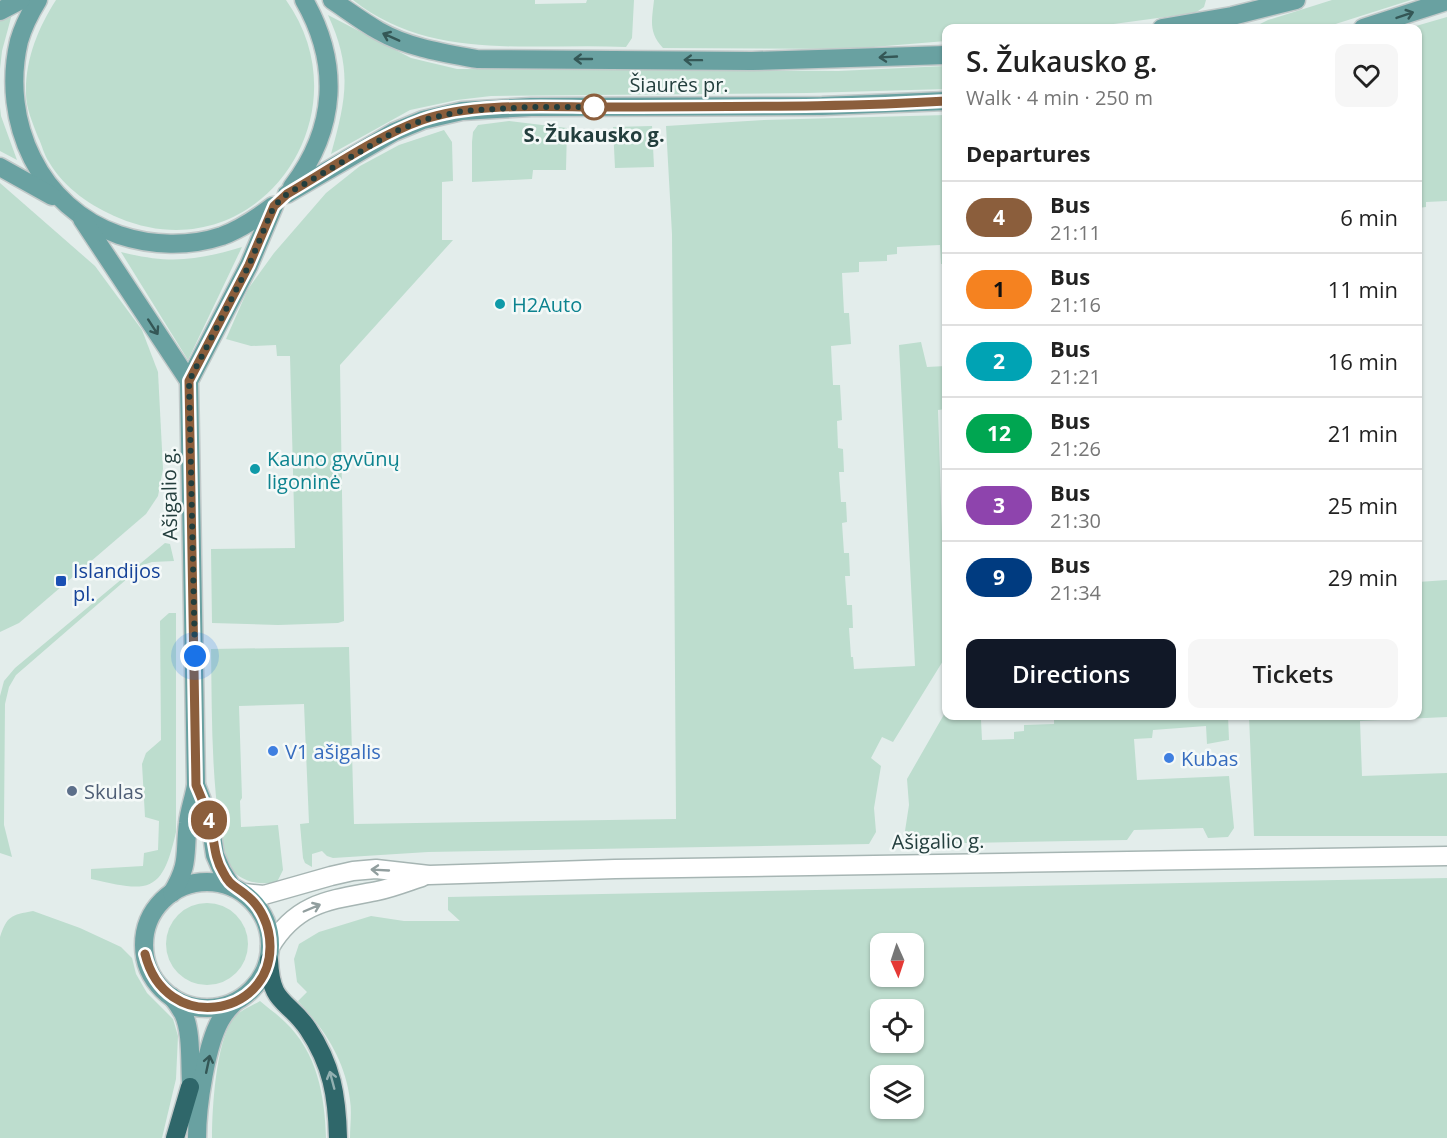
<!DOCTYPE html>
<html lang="en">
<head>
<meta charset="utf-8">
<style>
  :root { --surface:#fff; --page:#f6f6f6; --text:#222; --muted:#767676; --line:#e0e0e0; --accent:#111827 }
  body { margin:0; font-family:"Open Sans",sans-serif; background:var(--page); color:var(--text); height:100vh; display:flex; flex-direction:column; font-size:22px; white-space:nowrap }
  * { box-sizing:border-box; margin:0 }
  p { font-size:20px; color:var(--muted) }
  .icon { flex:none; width:33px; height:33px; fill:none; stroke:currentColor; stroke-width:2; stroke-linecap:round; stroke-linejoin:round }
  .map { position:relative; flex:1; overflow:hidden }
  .panel { position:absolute; left:942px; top:24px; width:480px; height:696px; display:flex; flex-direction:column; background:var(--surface); border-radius:12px; box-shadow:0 2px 4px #0004 }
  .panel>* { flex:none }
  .badge { padding:0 12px; border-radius:20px; font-size:21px; line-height:39px }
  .needle { width:39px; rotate:177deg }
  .controls { position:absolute; left:870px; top:933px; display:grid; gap:12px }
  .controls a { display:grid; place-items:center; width:54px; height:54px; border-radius:12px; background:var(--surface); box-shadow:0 2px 4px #0004; font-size:30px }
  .you { position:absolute; width:30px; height:30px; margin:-15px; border:4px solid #fff; border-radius:50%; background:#1a73e8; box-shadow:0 0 0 9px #1a73e833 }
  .map>.badge { position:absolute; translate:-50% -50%; box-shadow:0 0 0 3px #fff }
  h2 { padding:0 24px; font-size:22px; line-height:54px }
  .round { display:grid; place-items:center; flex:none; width:63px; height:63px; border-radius:12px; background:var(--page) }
  .headline { display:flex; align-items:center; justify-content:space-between; height:102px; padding:0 24px }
  h1 { font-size:28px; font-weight:600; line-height:45px }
  .action { display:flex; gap:12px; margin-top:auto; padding:12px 24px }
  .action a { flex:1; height:69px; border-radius:12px; background:var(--accent); color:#fff; font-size:24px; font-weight:600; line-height:69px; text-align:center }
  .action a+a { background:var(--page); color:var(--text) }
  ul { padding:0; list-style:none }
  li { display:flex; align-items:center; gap:18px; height:72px; padding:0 24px; border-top:2px solid var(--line) }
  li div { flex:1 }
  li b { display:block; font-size:22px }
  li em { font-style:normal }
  li .badge { min-width:66px; font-weight:700; text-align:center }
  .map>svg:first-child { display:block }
</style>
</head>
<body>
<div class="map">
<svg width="1447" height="1138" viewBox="0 0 1447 1138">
  <rect width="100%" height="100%" fill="#e3edeb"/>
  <g fill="#bdddce" fill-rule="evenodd">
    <path d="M 56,0 L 286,0 C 369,117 255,275 119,218 C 91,206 65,189 49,162 C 44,155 42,145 38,137 C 33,124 26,108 26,94 C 25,60 38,28 56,0 Z"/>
    <path d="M 353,0 L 535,0 L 535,4 L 586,3 L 587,0 L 634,0 L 632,38 L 626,47 C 532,42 433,63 353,0 Z"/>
    <path d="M 654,0 L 1206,0 L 1204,7 L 1195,13 L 1084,28 L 946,28 L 946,41 L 849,49 L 663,48 C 648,32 652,20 654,0 Z"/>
    <path d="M 1332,0 L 1411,0 L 1323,28 L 1252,28 L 1268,20 Z"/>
    <path d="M 12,14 L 2,51 L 0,69 L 0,21 Z"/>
    <path d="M 328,15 L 411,58 L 457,69 L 838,71 L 946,66 L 946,89 L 807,93 L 491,96 L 457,100 L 410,110 L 331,154 C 346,100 353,69 328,15 Z"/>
    <path d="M 1447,17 L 1447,201 L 1426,202 L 1426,207 L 1418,208 L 1418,28 L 1409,28 Z"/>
    <path d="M 0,107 L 1,116 L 17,160 L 0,151 Z"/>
    <path d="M 946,115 L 946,264 L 941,264 L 940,245 L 897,247 L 897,254 L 887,255 L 887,261 L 859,262 L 859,272 L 842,273 L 844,313 L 849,313 L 851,344 L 831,346 L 833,385 L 840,385 L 842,420 L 837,421 L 838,448 L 843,449 L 844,472 L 839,472 L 841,502 L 846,502 L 847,522 L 842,523 L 844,553 L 849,553 L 850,576 L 845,576 L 847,605 L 852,605 L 853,628 L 849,628 L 851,657 L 853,657 L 854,669 L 915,666 L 899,345 L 921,342 L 927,367 L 946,366 L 946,409 L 938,410 L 946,656 L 893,742 L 882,737 L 871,758 L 881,766 L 874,808 L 876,832 L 869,844 L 428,852 L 333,858 L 327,856 L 322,851 L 312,854 L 312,867 L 305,863 L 303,858 L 300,824 L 309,823 L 304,704 L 239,706 L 242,798 L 240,801 L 241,827 L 278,825 L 283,870 L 277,882 C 257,886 236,881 226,861 C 222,852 222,839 220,829 C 211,770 212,709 211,649 L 349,647 L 354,824 L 676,819 L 672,234 L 666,126 L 764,120 Z"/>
    <path d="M 509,121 L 567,128 L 566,170 L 533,170 L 532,179 L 472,182 L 472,142 L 473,132 L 478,125 Z"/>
    <path d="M 652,126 L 654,167 L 615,168 L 613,127 Z"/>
    <path d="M 444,130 L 452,142 L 453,181 L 442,182 L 442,240 L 453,240 L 340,365 L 344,621 L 338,623 L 278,625 L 212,623 L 211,549 L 295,548 L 290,356 L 277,356 L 276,345 L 251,346 L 226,339 L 248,289 L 274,253 L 326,193 L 360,166 L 399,145 Z"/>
    <path d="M 0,183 L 95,266 L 142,330 L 158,372 L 163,469 L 158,496 L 146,514 L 19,623 L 0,632 Z"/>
    <path d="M 242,247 L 188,360 L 121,252 C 169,264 195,261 242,247 Z"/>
    <path d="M 165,543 L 170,544 L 174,561 L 152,562 L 143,565 L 16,675 L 9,687 L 5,704 L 4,825 L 12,857 L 0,853 L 0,696 L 4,681 L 15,668 Z"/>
    <path d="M 1447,580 L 1447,717 L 1360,721 L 1362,776 L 1447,773 L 1447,836 L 1254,836 L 1249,716 L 1418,716 L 1418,582 Z"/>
    <path d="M 169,613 L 176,613 L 176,832 C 162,895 148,892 91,879 L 91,869 L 143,866 L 144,853 L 158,850 L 159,821 L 145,817 L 142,764 L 146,753 L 161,740 L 160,621 Z"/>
    <path d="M 946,711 L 946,716 L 971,716 L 971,720 L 981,720 L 982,740 L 1014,739 L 1014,732 L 1024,731 L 1024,725 L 1054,724 L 1054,716 L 1228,716 L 1229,740 L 1207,744 L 1206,726 L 1153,730 L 1152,738 L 1134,739 L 1137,780 L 1229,776 L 1234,828 L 1228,837 L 1208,838 L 1203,828 L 1134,830 L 1127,840 L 913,844 L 905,831 L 909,805 L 907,779 Z"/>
    <path d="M 1447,878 L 1447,1138 L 350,1138 C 350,1126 352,1112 350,1100 C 345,1060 325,1030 298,1001 L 307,992 L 297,982 L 294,959 L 299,944 L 319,932 L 371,916 L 404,921 L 460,921 L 448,910 L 448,897 ZM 880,944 L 914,944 L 914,976 L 880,976 ZM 880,1010 L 914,1010 L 914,1042 L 880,1042 ZM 880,1076 L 914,1076 L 914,1108 L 880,1108 Z"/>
    <circle cx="207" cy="944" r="41"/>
    <path d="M 33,911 L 80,928 L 121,947 L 132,958 L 136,974 L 147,993 L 173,1019 L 178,1036 L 176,1079 L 162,1138 L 0,1138 L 0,937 C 7,916 11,915 33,911 Z"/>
    <path d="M 260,1001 C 268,1008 277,1014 285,1022 C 317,1052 325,1096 326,1138 L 212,1138 C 212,1108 216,1042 233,1019 C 238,1011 252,1006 260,1001 Z"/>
  </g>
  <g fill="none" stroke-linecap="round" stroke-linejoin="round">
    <g stroke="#a6b5b3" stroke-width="21">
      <g id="minor">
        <path d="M 244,893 L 264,895 L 331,876 L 353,871 L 376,869 L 429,875 L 615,869 L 1447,856"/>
        <path d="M 270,947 C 297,902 330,900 377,891 C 392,888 407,882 422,877"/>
      </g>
    </g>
    <g stroke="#c1c9c9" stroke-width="21">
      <g id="major">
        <path d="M 38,0 C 30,13 23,27 19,41 C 0,122 40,208 119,235 C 152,246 189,247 222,236 C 241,229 257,218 273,206"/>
        <path d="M 332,0 C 347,10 363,22 379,31 C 409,48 444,53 477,59 L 752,61 L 946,55"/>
        <path d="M 0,11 L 21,0"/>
        <path d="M 1162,28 L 1232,16 L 1296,0"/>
        <path d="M 1363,28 L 1447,1"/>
        <path d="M 0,167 L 52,196"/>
        <path d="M 292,187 C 337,128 340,63 304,0"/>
        <path d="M 287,194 L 394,132 L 423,120 L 462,111 L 531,107 L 822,106 L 946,101"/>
        <path d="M 82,219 L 189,381"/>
        <path d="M 196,785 L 210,821 L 215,855 L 222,871 L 232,887"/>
        <circle cx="207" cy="945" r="63"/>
        <path d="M 172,893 C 190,863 184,855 188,823 C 189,811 194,798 196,785 L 189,381 L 249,265 L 274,206"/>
        <path d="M 172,997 C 176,1002 180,1008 183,1013 C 194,1035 188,1077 193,1103"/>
        <path d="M 197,1138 C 197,1108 206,1041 223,1016 C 226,1011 231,1006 235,1002"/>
      </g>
    </g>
    <g stroke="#c1c9c9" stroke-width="21">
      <g id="highway">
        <path d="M 269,960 C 271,1006 287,998 308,1029 C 332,1065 337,1096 338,1138"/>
        <path d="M 175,1138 L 190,1087"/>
      </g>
    </g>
    <use href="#minor" stroke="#fff" stroke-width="18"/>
    <use href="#major" stroke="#69a1a1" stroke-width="18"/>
    <use href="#highway" stroke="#2f676a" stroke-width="18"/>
  </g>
  <defs><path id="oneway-shaft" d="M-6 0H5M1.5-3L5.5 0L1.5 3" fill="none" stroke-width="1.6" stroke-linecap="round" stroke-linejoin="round" transform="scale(1.5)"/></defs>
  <g stroke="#345756">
    <use href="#oneway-shaft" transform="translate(1405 15) rotate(-19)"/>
    <use href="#oneway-shaft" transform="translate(391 37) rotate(-156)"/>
    <use href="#oneway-shaft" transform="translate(888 57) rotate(177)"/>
    <use href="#oneway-shaft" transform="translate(583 59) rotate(-180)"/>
    <use href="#oneway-shaft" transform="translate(693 60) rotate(-179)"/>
    <use href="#oneway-shaft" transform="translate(153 327) rotate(57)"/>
    <use href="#oneway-shaft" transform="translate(208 1064) rotate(-78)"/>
  </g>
  <g stroke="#919e9e">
    <use href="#oneway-shaft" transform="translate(380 870) rotate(-177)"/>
    <use href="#oneway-shaft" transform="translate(312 908) rotate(-23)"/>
  </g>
  <use stroke="#92b0b1" href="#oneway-shaft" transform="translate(332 1080) rotate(-105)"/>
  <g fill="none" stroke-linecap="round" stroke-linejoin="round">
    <g stroke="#fff" stroke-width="14">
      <path id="line" d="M 145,954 C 165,1035 271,1017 270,946 C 270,926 261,906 245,894 C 234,885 230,886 223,872 C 213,856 215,838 209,820 C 206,808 201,797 196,785 L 189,381 L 249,265 L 274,206 L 287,194 C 330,169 377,136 422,120 C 473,102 548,107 602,107 C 717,106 832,108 946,101"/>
    </g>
    <use href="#line" stroke="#8b5e3c" stroke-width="9"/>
    <path stroke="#233e3d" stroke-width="6" stroke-dasharray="0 10.8" d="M 195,656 L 189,381 L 249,265 L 274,206 L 287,194 L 394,132 L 423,120 L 462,111 L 531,107 L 594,107"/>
  </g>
  <circle fill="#fff" stroke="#8b5e3c" stroke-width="3" cx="594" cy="107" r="12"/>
  <g fill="#0f9aa8" stroke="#f4f9f8" stroke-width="2">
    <circle cx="500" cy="304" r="6"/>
    <circle cx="255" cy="469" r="6"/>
  </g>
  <rect fill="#1a4fb4" stroke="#f4f9f8" stroke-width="2" x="55" y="575" width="12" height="12" rx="3"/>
  <g fill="#3f7fe0" stroke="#f4f9f8" stroke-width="2">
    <circle cx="273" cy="751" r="6"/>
    <circle cx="1169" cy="758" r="6"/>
  </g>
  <circle fill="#5c6f8a" stroke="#f4f9f8" stroke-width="2" cx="72" cy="791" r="6"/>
  <g text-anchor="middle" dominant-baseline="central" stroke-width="5" stroke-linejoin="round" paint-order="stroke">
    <g font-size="20" fill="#233e3d" stroke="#f4f9f8">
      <text x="679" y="84">Šiaurės pr.</text>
      <text transform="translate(169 494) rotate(-91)">Ašigalio g.</text>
      <text transform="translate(938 841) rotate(-1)">Ašigalio g.</text>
    </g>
    <g font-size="20" font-weight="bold" fill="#233e3d" stroke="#f4f9f8">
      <text x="594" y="134">S. Žukausko g.</text>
    </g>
    <g font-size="20" fill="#0d838f" stroke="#f4f9f8" text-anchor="start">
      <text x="512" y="304">H2Auto</text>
      <text x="267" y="458">Kauno gyvūnų<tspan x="267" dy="23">ligoninė</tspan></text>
    </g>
    <g font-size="20" fill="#164399" stroke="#f4f9f8" text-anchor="start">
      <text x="73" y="570">Islandijos<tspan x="73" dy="23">pl.</tspan></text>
    </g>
    <g font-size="20" fill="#366cbe" stroke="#f4f9f8" text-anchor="start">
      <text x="285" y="751">V1 ašigalis</text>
      <text x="1181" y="758">Kubas</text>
    </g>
    <g font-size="20" fill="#4e5e75" stroke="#f4f9f8" text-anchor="start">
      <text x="84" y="791">Skulas</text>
    </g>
  </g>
</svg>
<div class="controls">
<a><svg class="needle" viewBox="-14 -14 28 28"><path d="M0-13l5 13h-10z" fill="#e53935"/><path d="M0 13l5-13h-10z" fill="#767676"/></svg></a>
<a><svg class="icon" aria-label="locate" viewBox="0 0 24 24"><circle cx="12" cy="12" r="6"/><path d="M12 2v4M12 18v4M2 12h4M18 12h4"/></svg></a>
<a><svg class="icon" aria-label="layers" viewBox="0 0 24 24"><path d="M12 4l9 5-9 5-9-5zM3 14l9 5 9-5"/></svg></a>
</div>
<div class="you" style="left:195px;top:656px"></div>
<b class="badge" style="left:209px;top:820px;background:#8b5e3c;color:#fff">4</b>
<section class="panel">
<div class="headline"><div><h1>S. Žukausko g.</h1><p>Walk · 4 min · 250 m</p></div><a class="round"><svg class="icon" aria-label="heart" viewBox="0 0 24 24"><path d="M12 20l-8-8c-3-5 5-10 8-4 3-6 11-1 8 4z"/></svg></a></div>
<h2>Departures</h2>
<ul>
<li><span class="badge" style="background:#8b5e3c;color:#fff">4</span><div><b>Bus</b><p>21:11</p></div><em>6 min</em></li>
<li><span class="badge" style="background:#f58220;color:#111">1</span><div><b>Bus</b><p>21:16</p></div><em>11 min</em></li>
<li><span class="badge" style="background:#00a3b4;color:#fff">2</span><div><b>Bus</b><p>21:21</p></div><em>16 min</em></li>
<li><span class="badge" style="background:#00a651;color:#fff">12</span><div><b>Bus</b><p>21:26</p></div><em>21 min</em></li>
<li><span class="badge" style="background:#8e44ad;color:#fff">3</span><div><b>Bus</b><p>21:30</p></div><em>25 min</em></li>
<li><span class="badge" style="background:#003b80;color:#fff">9</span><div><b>Bus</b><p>21:34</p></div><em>29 min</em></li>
</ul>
<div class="action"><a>Directions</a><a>Tickets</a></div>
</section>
</div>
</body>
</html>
